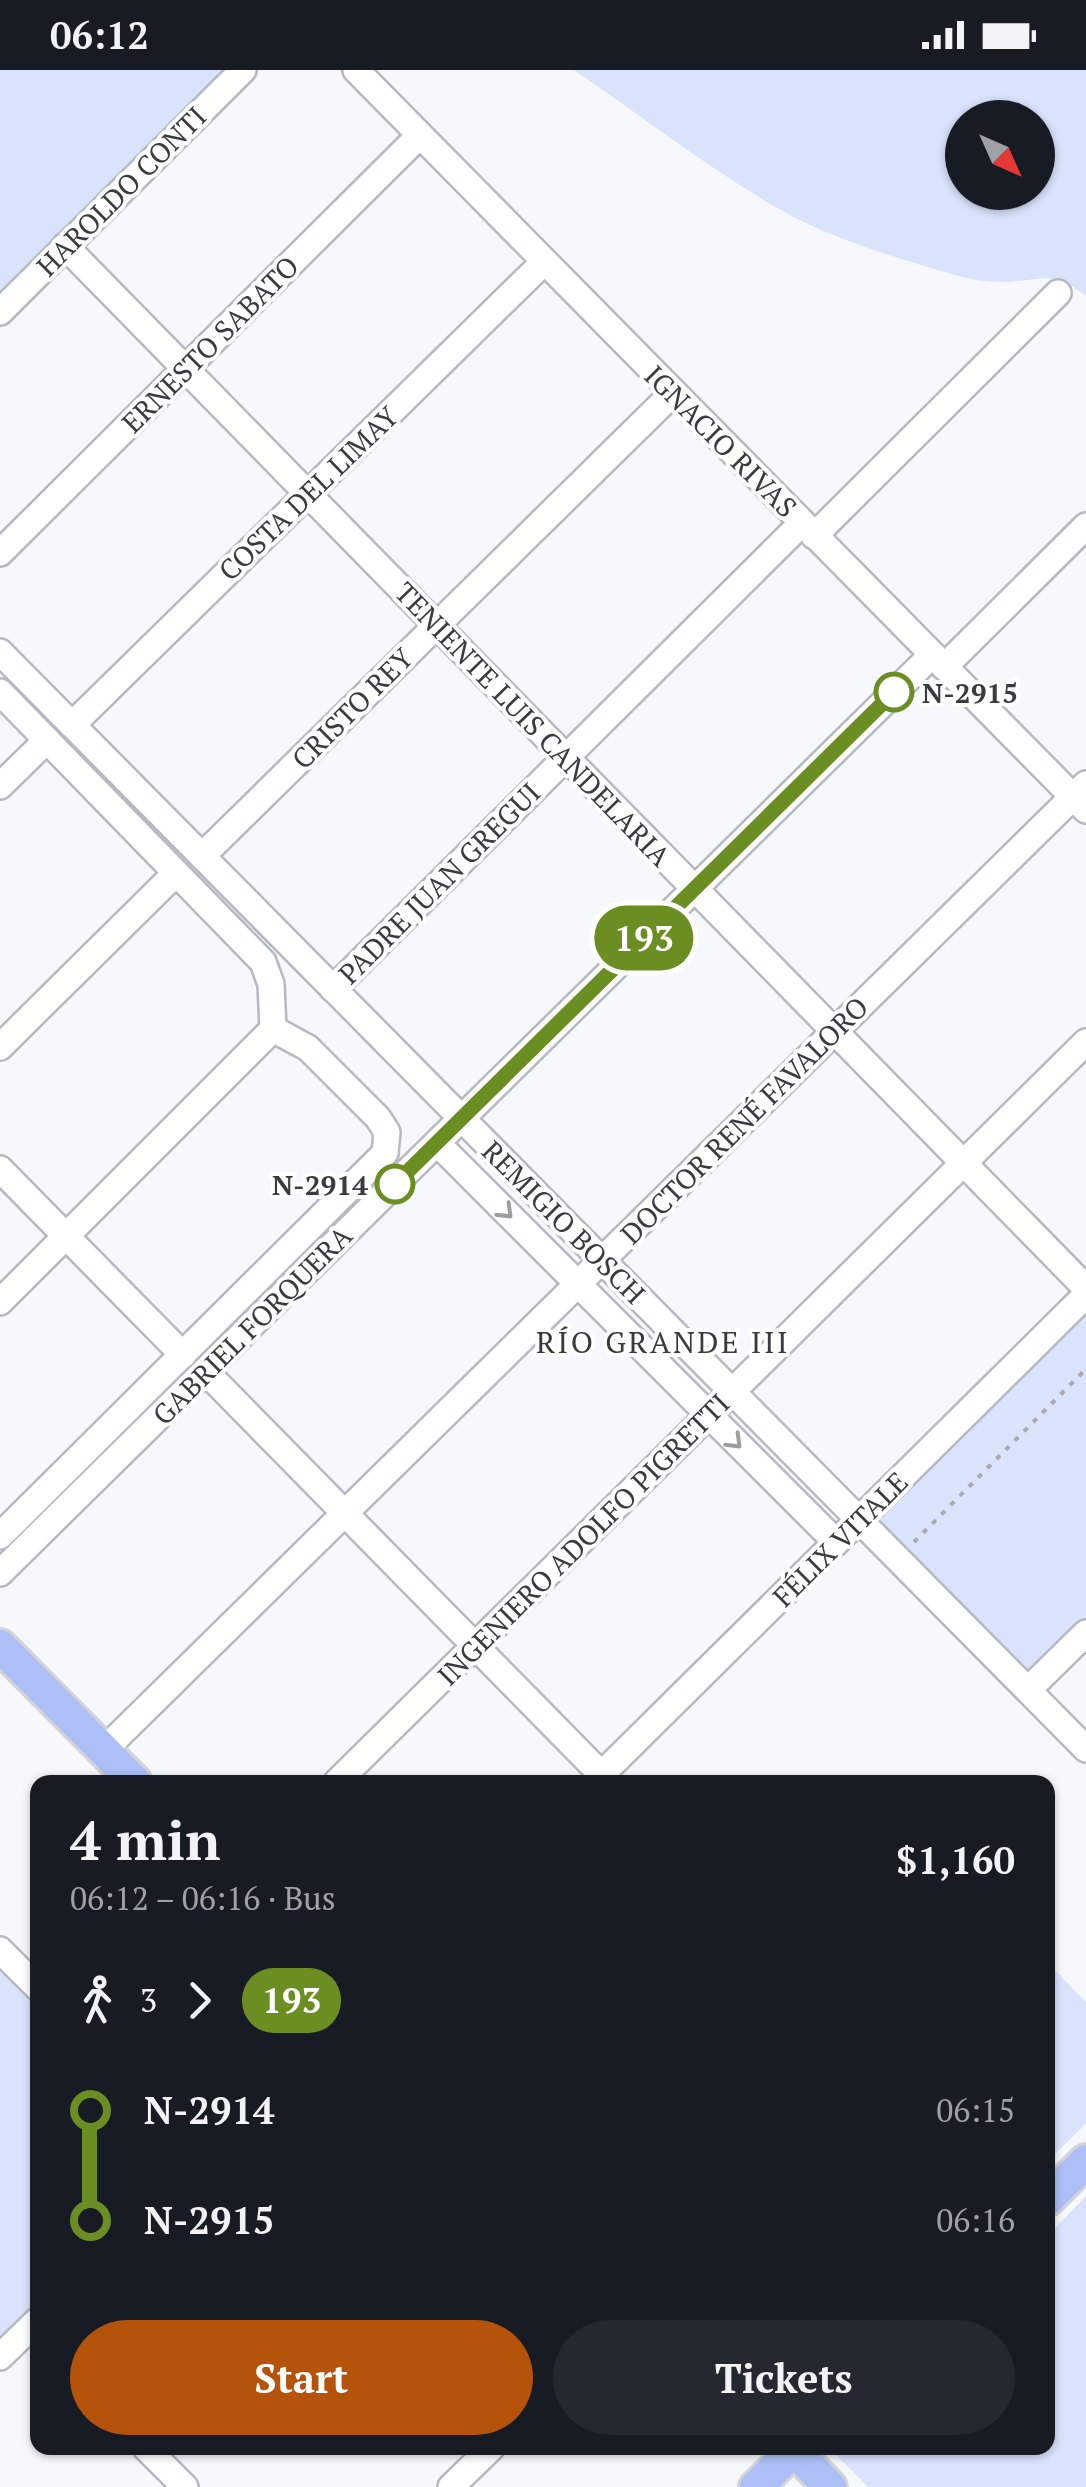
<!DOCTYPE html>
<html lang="en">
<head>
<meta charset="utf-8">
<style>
  :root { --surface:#171b24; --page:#242831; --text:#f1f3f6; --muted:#9ea1a6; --accent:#b45309 }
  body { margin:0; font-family:"PT Serif",serif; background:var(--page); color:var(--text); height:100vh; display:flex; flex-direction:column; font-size:38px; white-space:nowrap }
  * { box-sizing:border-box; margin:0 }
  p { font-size:32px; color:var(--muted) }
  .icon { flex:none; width:55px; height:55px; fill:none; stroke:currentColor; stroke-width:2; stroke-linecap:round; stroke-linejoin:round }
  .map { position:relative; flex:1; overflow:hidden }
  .panel { position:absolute; left:30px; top:1705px; width:1025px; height:680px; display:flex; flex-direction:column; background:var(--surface); border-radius:20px; box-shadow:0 2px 8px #0004 }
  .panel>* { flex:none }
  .badge { padding:0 20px; border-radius:32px; font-size:35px; line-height:65px }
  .needle { width:65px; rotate:135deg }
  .controls { position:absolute; left:945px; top:30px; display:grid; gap:20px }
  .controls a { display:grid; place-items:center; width:110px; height:110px; border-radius:50%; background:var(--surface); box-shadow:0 2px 8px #0004; font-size:50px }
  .map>.badge { position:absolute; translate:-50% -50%; box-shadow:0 0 0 5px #fff }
  .legs { display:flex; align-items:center; gap:15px; height:110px; padding:0 40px; font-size:32px }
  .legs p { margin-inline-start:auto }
  .headline { display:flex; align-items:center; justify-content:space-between; height:170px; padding:0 40px }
  h1 { font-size:55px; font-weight:700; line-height:75px }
  .cta { display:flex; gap:20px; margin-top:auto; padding:20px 40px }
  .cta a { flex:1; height:115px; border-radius:60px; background:var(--accent); color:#fff; font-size:40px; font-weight:700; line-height:115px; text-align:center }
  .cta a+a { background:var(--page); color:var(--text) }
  ul { padding:0 40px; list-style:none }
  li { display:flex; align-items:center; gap:35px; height:110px; font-size:38px }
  li i { display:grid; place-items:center; width:15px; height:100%; margin:0 12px; background:currentColor }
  li i::after { content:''; width:25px; height:25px; margin:-12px; border:8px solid; border-radius:50%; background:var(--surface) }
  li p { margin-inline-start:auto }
  li:first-child i { background:linear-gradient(#0000 50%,currentColor 0) }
  li:last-child i { background:linear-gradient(currentColor 50%,#0000 0) }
  .status { display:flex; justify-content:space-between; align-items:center; height:70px; padding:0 50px; background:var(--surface); direction:ltr }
  .status svg { height:28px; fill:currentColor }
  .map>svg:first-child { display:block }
</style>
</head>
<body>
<div class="status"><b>06:12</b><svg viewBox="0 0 49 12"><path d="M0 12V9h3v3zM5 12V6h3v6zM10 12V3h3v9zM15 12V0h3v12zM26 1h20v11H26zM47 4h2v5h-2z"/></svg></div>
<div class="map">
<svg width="1086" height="2417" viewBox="0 0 1086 2417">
  <rect width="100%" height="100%" fill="#f6f8fe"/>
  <g fill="#d9e3fc" fill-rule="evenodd">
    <path d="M 0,0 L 225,0 L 0,221 Z"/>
    <path d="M 574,0 L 1086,0 L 1086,226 C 1052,198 1039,212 1001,212 C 983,212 964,208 948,203 C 895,187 839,171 790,145 C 715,104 645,48 574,0 ZM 962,48 L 1038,48 L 1038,122 L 962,122 Z"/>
    <path d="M 1086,1243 L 1086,1548 L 1034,1599 L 1023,1600 L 882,1457 L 881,1448 Z"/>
    <path d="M 1048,1893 L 1086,1932 L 1086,2053 L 1048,2091 Z"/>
    <path d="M 0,1894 L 38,1932 L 37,2236 L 0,2274 Z"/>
    <path d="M 1086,2126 L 1086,2417 L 868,2417 L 838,2387 L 839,2378 L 1048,2378 L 1048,2165 Z"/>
  </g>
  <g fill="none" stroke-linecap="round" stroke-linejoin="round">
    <g stroke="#b6b9c2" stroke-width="30">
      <g id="minor">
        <path d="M 356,0 L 1086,740"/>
        <path d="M 65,176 L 1086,1218"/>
        <path d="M 0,242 L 243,0"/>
        <path d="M 814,466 L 1058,223"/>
        <path d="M 0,483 L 420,65"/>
        <path d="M 0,582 L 1086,1679"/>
        <path d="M 944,597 L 1086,456"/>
        <path d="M 0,622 L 263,892 L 271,914 L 273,959"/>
        <path d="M 72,655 L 544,192"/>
        <path d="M 0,716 L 47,670"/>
        <path d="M 202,786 L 673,323"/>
        <path d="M 333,919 L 802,453"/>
        <path d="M 0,977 L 176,803"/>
        <path d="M 437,1073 L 836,1472"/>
        <path d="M 0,1099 L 183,1285"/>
        <path d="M 0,1232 L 273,959"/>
        <path d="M 205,1301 L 602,1705"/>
        <path d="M 0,1466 L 385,1083 L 387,1062 L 378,1048 L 308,978 L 273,959"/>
        <path d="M 0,1503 L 932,585"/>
        <path d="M 1028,1620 L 1086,1563"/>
        <path d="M 103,1681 L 1086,714"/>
        <path d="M 337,1712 L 1086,972"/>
        <path d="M 594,1712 L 1086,1225"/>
        <path d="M 0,1880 L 38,1918"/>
        <path d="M 0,2287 L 38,2250"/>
        <path d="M 146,2378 L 185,2417"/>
        <path d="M 451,2417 L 491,2378"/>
      </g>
    </g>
    <g stroke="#d4d4d5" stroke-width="38">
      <g id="major">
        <path d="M 0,1576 L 135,1712"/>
        <path d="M 1048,2129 L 1086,2091"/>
        <path d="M 792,2378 L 830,2417"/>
        <path d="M 756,2417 L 796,2378"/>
      </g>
    </g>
    <path stroke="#a9aaaf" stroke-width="4" stroke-dasharray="5 8" stroke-linecap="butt" d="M 914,1472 L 1086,1299"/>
    <use href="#minor" stroke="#fff" stroke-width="25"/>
    <use href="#major" stroke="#adbff7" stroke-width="32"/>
  </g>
  <defs><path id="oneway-chevron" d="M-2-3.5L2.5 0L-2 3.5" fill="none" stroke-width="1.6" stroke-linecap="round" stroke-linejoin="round" transform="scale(2.5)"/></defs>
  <g stroke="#9c9d9e">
    <use href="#oneway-chevron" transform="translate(506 1142) rotate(45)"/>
    <use href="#oneway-chevron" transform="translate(735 1372) rotate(45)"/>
  </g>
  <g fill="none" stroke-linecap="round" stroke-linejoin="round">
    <g stroke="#fff" stroke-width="22">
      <path id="line-1" d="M 395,1114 L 894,622"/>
    </g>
    <use href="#line-1" stroke="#6b8e23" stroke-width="15"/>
  </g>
  <g fill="#fff" stroke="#6b8e23" stroke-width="5">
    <circle cx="894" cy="622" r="18"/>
    <circle cx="395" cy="1114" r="18"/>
  </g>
  <g text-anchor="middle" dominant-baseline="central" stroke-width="8" stroke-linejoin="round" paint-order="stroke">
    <g font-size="28" fill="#3a3b3e" stroke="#fff">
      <text transform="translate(121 121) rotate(-45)">HAROLDO CONTI</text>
      <text transform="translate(210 274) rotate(-45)">ERNESTO SABATO</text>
      <text transform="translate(721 371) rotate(45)">IGNACIO RIVAS</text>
      <text transform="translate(308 423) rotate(-44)">COSTA DEL LIMAY</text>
      <text transform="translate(352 638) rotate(-45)">CRISTO REY</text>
      <text transform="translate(533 654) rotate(46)">TENIENTE LUIS CANDELARIA</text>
      <text transform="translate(439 813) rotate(-45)">PADRE JUAN GREGUI</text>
      <text transform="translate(744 1050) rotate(-45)">DOCTOR RENÉ FAVALORO</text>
      <text transform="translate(564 1152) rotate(45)">REMIGIO BOSCH</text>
      <text transform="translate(252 1255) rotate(-45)">GABRIEL FORQUERA</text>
      <text transform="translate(583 1469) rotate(-45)">INGENIERO ADOLFO PIGRETTI</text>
      <text transform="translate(840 1469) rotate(-45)">FÉLIX VITALE</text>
    </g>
    <g font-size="28" font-weight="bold" fill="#3a3b3e" stroke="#fff" text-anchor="start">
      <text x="922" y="622">N-2915</text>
      <text x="368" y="1114" text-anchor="end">N-2914</text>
    </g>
    <g font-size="30" letter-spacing="2.5" fill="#3a3b3e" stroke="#fff">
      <text x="663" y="1272">RÍO GRANDE III</text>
    </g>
  </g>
</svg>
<div class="controls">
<a><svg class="needle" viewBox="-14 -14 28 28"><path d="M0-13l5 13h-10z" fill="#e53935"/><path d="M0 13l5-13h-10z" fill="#9ea1a6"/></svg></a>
</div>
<b class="badge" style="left:644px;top:868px;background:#6b8e23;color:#fff">193</b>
<section class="panel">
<div class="headline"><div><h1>4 min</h1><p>06:12 – 06:16 · Bus</p></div><b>$1,160</b></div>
<div class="legs"><svg class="icon" aria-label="walk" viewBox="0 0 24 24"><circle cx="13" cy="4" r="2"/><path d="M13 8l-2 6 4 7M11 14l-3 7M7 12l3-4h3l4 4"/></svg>3<svg class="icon" aria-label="forward" viewBox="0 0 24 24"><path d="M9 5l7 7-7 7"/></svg><b class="badge" style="background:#6b8e23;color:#fff">193</b></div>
<ul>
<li><i style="color:#6b8e23"></i><b>N-2914</b><p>06:15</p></li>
<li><i style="color:#6b8e23"></i><b>N-2915</b><p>06:16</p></li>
</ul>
<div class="cta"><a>Start</a><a>Tickets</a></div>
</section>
</div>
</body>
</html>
